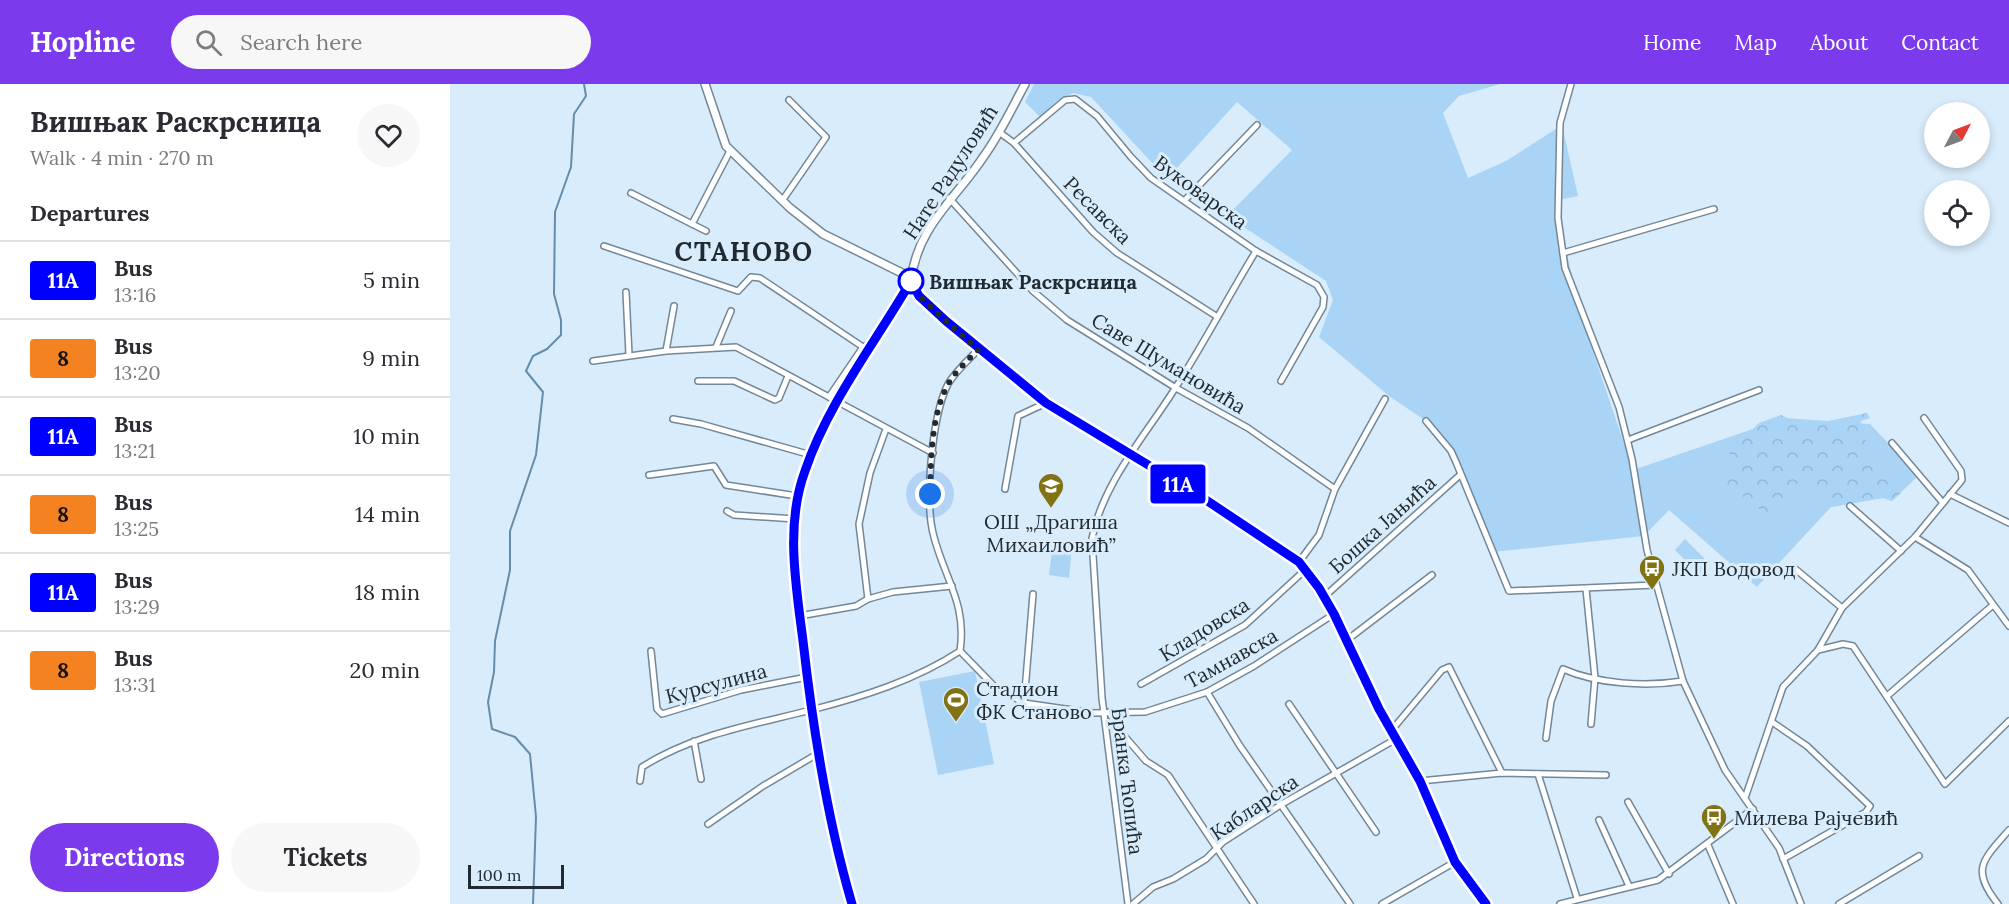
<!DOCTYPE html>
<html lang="en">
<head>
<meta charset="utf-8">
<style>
  :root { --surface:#fff; --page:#f7f7f7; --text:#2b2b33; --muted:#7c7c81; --line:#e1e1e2; --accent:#7c3aed }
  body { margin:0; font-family:Lora,serif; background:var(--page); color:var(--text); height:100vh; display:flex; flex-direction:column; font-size:22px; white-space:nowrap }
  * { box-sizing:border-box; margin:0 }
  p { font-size:20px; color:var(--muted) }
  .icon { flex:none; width:33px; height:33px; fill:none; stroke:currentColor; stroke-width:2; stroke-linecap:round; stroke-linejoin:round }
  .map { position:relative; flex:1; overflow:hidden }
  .sheet { display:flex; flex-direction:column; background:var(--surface); width:450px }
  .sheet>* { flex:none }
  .badge { padding:0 12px; border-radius:4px; font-size:21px; line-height:39px }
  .needle { width:39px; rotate:49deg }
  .buttons { position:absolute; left:1474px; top:18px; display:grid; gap:12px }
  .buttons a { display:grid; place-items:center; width:66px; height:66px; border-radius:50%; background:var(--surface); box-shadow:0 3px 9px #0003; font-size:30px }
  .scale { position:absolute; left:18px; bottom:15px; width:96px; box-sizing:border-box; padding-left:6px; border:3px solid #212a31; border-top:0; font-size:16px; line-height:21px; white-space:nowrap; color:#212a31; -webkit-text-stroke:4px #d9ecfb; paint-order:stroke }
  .you { position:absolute; width:30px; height:30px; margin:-15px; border:4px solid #fff; border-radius:50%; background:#1a73e8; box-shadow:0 0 0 9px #1a73e833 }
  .map>.badge { position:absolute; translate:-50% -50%; box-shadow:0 0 0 3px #fff }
  h2 { padding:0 30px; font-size:22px; line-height:54px }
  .round { display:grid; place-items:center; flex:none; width:63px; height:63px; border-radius:32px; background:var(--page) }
  .head { display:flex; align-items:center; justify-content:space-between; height:102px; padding:0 30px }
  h1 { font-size:28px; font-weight:800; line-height:45px }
  .primary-button { display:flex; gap:12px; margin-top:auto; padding:12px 30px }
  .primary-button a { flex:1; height:69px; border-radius:36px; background:var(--accent); color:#fff; font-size:24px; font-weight:800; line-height:69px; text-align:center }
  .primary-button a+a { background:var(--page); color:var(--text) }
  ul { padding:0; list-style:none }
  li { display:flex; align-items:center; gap:18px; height:78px; padding:0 30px; border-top:2px solid var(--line) }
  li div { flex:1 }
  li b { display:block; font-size:22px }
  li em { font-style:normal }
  li .badge { min-width:66px; font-weight:700; text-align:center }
  header { display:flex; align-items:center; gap:36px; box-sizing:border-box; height:84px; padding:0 30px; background:var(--accent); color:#fff }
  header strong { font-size:28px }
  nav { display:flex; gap:33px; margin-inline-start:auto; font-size:21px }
  .search { width:420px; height:54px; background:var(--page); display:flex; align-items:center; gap:15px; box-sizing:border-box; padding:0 21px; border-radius:33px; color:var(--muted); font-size:22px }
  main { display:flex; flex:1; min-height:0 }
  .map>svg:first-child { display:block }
</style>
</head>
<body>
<header>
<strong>Hopline</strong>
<div class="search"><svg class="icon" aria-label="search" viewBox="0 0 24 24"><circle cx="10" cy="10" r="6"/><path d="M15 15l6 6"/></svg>Search here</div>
<nav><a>Home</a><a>Map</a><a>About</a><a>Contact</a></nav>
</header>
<main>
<section class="sheet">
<div class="head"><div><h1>Вишњак Раскрсница</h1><p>Walk · 4 min · 270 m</p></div><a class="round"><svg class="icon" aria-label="heart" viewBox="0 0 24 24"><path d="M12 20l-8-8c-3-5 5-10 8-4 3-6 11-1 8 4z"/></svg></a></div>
<h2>Departures</h2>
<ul>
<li><span class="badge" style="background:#00f;color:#fff">11А</span><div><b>Bus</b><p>13:16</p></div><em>5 min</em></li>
<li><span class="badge" style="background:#f58220;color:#111">8</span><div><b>Bus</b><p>13:20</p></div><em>9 min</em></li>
<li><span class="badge" style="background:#00f;color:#fff">11А</span><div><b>Bus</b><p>13:21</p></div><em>10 min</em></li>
<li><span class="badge" style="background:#f58220;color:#111">8</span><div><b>Bus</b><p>13:25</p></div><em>14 min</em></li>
<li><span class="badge" style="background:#00f;color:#fff">11А</span><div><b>Bus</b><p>13:29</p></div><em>18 min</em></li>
<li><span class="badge" style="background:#f58220;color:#111">8</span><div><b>Bus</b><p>13:31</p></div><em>20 min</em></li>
</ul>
<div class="primary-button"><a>Directions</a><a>Tickets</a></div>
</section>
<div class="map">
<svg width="1559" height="820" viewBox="0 0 1559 820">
  <defs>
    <pattern id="forest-crowns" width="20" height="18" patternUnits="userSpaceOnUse" patternTransform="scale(1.5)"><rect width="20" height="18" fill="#a9d4f6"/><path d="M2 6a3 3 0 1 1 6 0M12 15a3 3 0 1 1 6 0" fill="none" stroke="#91b6d3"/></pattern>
  </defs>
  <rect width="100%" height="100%" fill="#d9ecfb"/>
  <g fill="#a9d4f6">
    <path d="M 584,0 L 1050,0 L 1009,12 L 993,29 L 1018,94 L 1056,77 L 1112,41 L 1128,112 L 1104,117 L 1134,241 L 1183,386 L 1335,334 L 1420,340 L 1469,391 L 1442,417 L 1433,414 L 1381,423 L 1307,503 L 1219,426 L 1194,452 L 1043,468 L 1006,378 L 976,337 L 939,312 L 869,253 L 883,216 L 876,197 L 777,132 L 842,66 L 787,18 L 717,95 L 641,13 L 623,9 L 607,17 L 591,34 L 575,18 Z"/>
    <path d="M 1235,455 L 1259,479 L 1249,490 L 1225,466 Z"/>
    <path d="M 603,459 L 622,461 L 619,494 L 599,491 Z"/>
    <path d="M 525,587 L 544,680 L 488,691 L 469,598 Z"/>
  </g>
  <path fill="url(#forest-crowns)" d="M 1417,329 L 1420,334 L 1411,337 L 1413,352 L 1451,409 L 1442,417 L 1433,414 L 1381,423 L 1347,399 L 1332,425 L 1322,435 L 1267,392 L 1280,380 L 1280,368 L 1309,339 L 1331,331 L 1354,342 Z"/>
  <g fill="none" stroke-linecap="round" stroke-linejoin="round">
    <path stroke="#648dad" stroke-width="2" d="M 83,820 L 86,733 L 80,670 L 65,653 L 42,645 L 38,618 L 44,588 L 45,557 L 60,486 L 60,447 L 86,371 L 93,308 L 76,287 L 83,272 L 97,265 L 111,251 L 111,236 L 104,210 L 105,128 L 121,83 L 124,30 L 136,12 L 134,0"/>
    <g stroke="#728798" stroke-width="8">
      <g id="minor">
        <path d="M 1121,0 L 1110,39 L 1108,134 L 1115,184 L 1169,323 L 1182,375 L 1197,466 L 1233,597 L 1275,686 L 1329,764 L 1351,820"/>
        <path d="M 549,48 L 564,59 L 643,148 L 667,169 L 766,232"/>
        <path d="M 564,59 L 615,16 L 625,15 L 647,32 L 681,73 L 701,94 L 806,167 L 867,201 L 874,213 L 873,223 L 831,297"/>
        <path d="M 181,109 L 242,140"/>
        <path d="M 499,114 L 583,207 L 617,236 L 726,304 L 798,344 L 885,405"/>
        <path d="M 735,116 L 807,41"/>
        <path d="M 332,117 L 376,53 L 339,16"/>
        <path d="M 256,147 L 242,140 L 280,67"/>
        <path d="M 154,162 L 288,207 L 301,193 L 310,194 L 413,263 L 422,259"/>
        <path d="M 1113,169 L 1264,125"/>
        <path d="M 176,208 L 179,271"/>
        <path d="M 266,263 L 281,227"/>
        <path d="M 216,267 L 224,222"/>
        <path d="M 143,277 L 216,267 L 286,263 L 483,369"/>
        <path d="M 248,297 L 284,297 L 325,316 L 329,314 L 338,292"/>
        <path d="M 379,313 L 413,263"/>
        <path d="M 223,335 L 251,340 L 361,371"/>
        <path d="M 976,337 L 1001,367 L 1006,378 L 1059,507 L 1206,501"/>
        <path d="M 1178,356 L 1309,306"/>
        <path d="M 1442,359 L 1493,419"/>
        <path d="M 199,391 L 264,382 L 276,401 L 347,412"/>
        <path d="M 555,405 L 568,332 L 596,319"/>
        <path d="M 1500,410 L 1559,439"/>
        <path d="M 1400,422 L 1451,467"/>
        <path d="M 277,427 L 284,431 L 345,435"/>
        <path d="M 1465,453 L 1518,486 L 1559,542"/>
        <path d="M 849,478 L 869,451 L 885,405 L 935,315"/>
        <path d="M 1343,483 L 1392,524"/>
        <path d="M 1136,505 L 1145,594 L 1141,640"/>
        <path d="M 875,512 L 1010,391"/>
        <path d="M 418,515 L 409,440 L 420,389 L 436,345"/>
        <path d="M 349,532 L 406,522 L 418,515 L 443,508 L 502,502"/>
        <path d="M 897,556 L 982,491"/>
        <path d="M 1368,566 L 1393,560 L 1403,562 L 1495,700 L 1559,637"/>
        <path d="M 201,567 L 207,625 L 212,630 L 291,606 L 357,593"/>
        <path d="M 510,567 L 545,603 L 574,619 L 643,629 L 695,628 L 757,608 L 804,582 L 884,530"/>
        <path d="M 691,600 L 795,541 L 855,486"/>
        <path d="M 757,608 L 790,662 L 900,820"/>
        <path d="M 1437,612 L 1543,521"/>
        <path d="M 574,619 L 583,510"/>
        <path d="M 839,620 L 926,748"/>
        <path d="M 659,628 L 670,647 L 696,677 L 718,691 L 804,820"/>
        <path d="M 1322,638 L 1357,662 L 1420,722 L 1416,728 L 1333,775"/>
        <path d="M 941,647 L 992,586 L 999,583 L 1052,689"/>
        <path d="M 1096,654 L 1101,617 L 1113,585 C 1147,600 1196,603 1233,597"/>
        <path d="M 244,657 L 251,695"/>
        <path d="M 1088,690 L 1127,814"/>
        <path d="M 190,697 L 192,683 C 244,650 303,641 361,626 C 412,613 466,596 510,567 C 517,520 495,495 484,453 C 474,418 482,332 498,300 C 506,287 517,277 528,266"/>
        <path d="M 970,697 L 1052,689 L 1156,691"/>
        <path d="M 1295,714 L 1333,603 L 1368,566 L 1392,524 L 1465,453 L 1512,396 L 1511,387 L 1474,334"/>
        <path d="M 1178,718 L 1219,790"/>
        <path d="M 1149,736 L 1179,802"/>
        <path d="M 258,740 L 313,702 L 369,669"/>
        <path d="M 1258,761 L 1283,820"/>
        <path d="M 678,820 L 652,614 L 642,455 C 652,400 695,352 724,306 C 753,261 778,213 806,167"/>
        <path d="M 683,820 L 703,803 L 723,795 L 756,775 L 773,758 L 832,720 L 946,655"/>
        <path d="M 932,820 L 1005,778"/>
        <path d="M 1110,820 L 1208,796 L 1303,725"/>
        <path d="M 1389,820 L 1469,772"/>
        <path d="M 1548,820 C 1520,785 1533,776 1559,746"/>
      </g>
    </g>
    <g stroke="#728798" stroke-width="10">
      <g id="tertiary">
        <path d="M 255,0 L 276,62 L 340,124 L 373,150 L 454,190 L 469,212 L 496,237 L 596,319 L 757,416 L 849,478 L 884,530 L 929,625 L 970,697 L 1005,778 L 1036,820"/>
        <path d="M 402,820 C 378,736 363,648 353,562 C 346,504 335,443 355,387 C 378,319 425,259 461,197 C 467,142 506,115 534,72 C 550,50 562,24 575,0"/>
      </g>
    </g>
    <use href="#minor" stroke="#fff" stroke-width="5"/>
    <use href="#tertiary" stroke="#fff" stroke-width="7"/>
  </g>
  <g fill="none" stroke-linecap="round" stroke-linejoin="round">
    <g stroke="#fff" stroke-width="14">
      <path id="line" d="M 402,820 C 377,735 363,645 353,557 C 346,501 335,441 355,387 C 378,319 425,259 461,197 L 469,212 L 496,237 L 596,319 L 756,416 L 849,478 L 869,504 L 884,530 L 929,625 L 970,697 L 1005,778 L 1036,820"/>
    </g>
    <use href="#line" stroke="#00f" stroke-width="9"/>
    <path stroke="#212a31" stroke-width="6" stroke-dasharray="0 10.8" d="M 461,197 L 469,212 L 528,266 C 518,276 508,285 500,297 C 481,328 481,374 480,410"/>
  </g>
  <defs>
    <g id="school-pin" transform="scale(1.35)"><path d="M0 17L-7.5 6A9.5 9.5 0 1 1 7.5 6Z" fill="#817214" stroke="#d9ecfb"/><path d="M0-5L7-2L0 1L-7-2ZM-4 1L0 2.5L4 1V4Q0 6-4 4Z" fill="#fff"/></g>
    <g id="bus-pin" transform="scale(1.35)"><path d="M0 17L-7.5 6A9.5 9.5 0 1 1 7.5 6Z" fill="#817214" stroke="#d9ecfb"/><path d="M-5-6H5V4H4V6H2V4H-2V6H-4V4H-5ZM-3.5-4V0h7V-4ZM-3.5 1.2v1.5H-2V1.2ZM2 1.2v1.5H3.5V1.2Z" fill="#fff"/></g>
    <g id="stadium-pin" transform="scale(1.35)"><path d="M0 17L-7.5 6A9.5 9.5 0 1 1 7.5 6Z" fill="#817214" stroke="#d9ecfb"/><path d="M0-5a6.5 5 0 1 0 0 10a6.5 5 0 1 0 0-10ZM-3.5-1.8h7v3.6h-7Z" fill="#fff"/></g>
  </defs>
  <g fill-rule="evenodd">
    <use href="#school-pin" x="601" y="402"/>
    <use href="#bus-pin" x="1202" y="484"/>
    <use href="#stadium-pin" x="506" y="616"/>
    <use href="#bus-pin" x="1264" y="733"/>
  </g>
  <circle fill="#fff" stroke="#00f" stroke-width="3" cx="461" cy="197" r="12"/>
  <g text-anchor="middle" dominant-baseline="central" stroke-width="6" stroke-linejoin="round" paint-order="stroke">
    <g font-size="20" fill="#212a31" stroke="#d9ecfb">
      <text transform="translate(500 88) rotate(-57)">Нате Радуловић</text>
      <text transform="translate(751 108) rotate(36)">Вуковарска</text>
      <text transform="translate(648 126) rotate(45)">Ресавска</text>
      <text transform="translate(719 279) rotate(31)">Саве Шумановића</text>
      <text transform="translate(932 440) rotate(-42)">Бошка Јањића</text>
      <text transform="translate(754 545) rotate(-32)">Кладовска</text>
      <text transform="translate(781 574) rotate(-29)">Тамнавска</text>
      <text transform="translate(266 599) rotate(-15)">Курсулина</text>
      <text transform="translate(678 697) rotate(83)">Бранка Ћопића</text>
      <text transform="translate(804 723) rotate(-34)">Кабларска</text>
    </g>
    <g font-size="20" font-weight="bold" fill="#212a31" stroke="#d9ecfb" text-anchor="start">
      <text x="479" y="197">Вишњак Раскрсница</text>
    </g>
    <g font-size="20" fill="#212a31" stroke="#d9ecfb" text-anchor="start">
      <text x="601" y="437" text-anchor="middle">ОШ „Драгиша<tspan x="601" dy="23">Михаиловић”</tspan></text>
      <text x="1222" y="484">ЈКП Водовод</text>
      <text x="526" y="604">Стадион<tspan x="526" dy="23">ФК Станово</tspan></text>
      <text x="1284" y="733">Милева Рајчевић</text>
    </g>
    <g font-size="26" font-weight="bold" letter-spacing="1.5" fill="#212a31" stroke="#d9ecfb">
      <text x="294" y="167">СТАНОВО</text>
    </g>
  </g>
</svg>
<div class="buttons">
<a><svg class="needle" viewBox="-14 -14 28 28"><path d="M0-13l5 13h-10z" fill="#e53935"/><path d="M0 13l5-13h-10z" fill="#7c7c81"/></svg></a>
<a><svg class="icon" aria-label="locate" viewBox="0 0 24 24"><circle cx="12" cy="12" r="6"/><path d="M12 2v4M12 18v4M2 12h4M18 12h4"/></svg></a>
</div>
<div class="scale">100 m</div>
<div class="you" style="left:480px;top:410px"></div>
<b class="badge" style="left:728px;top:400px;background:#00f;color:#fff">11А</b>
</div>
</main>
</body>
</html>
